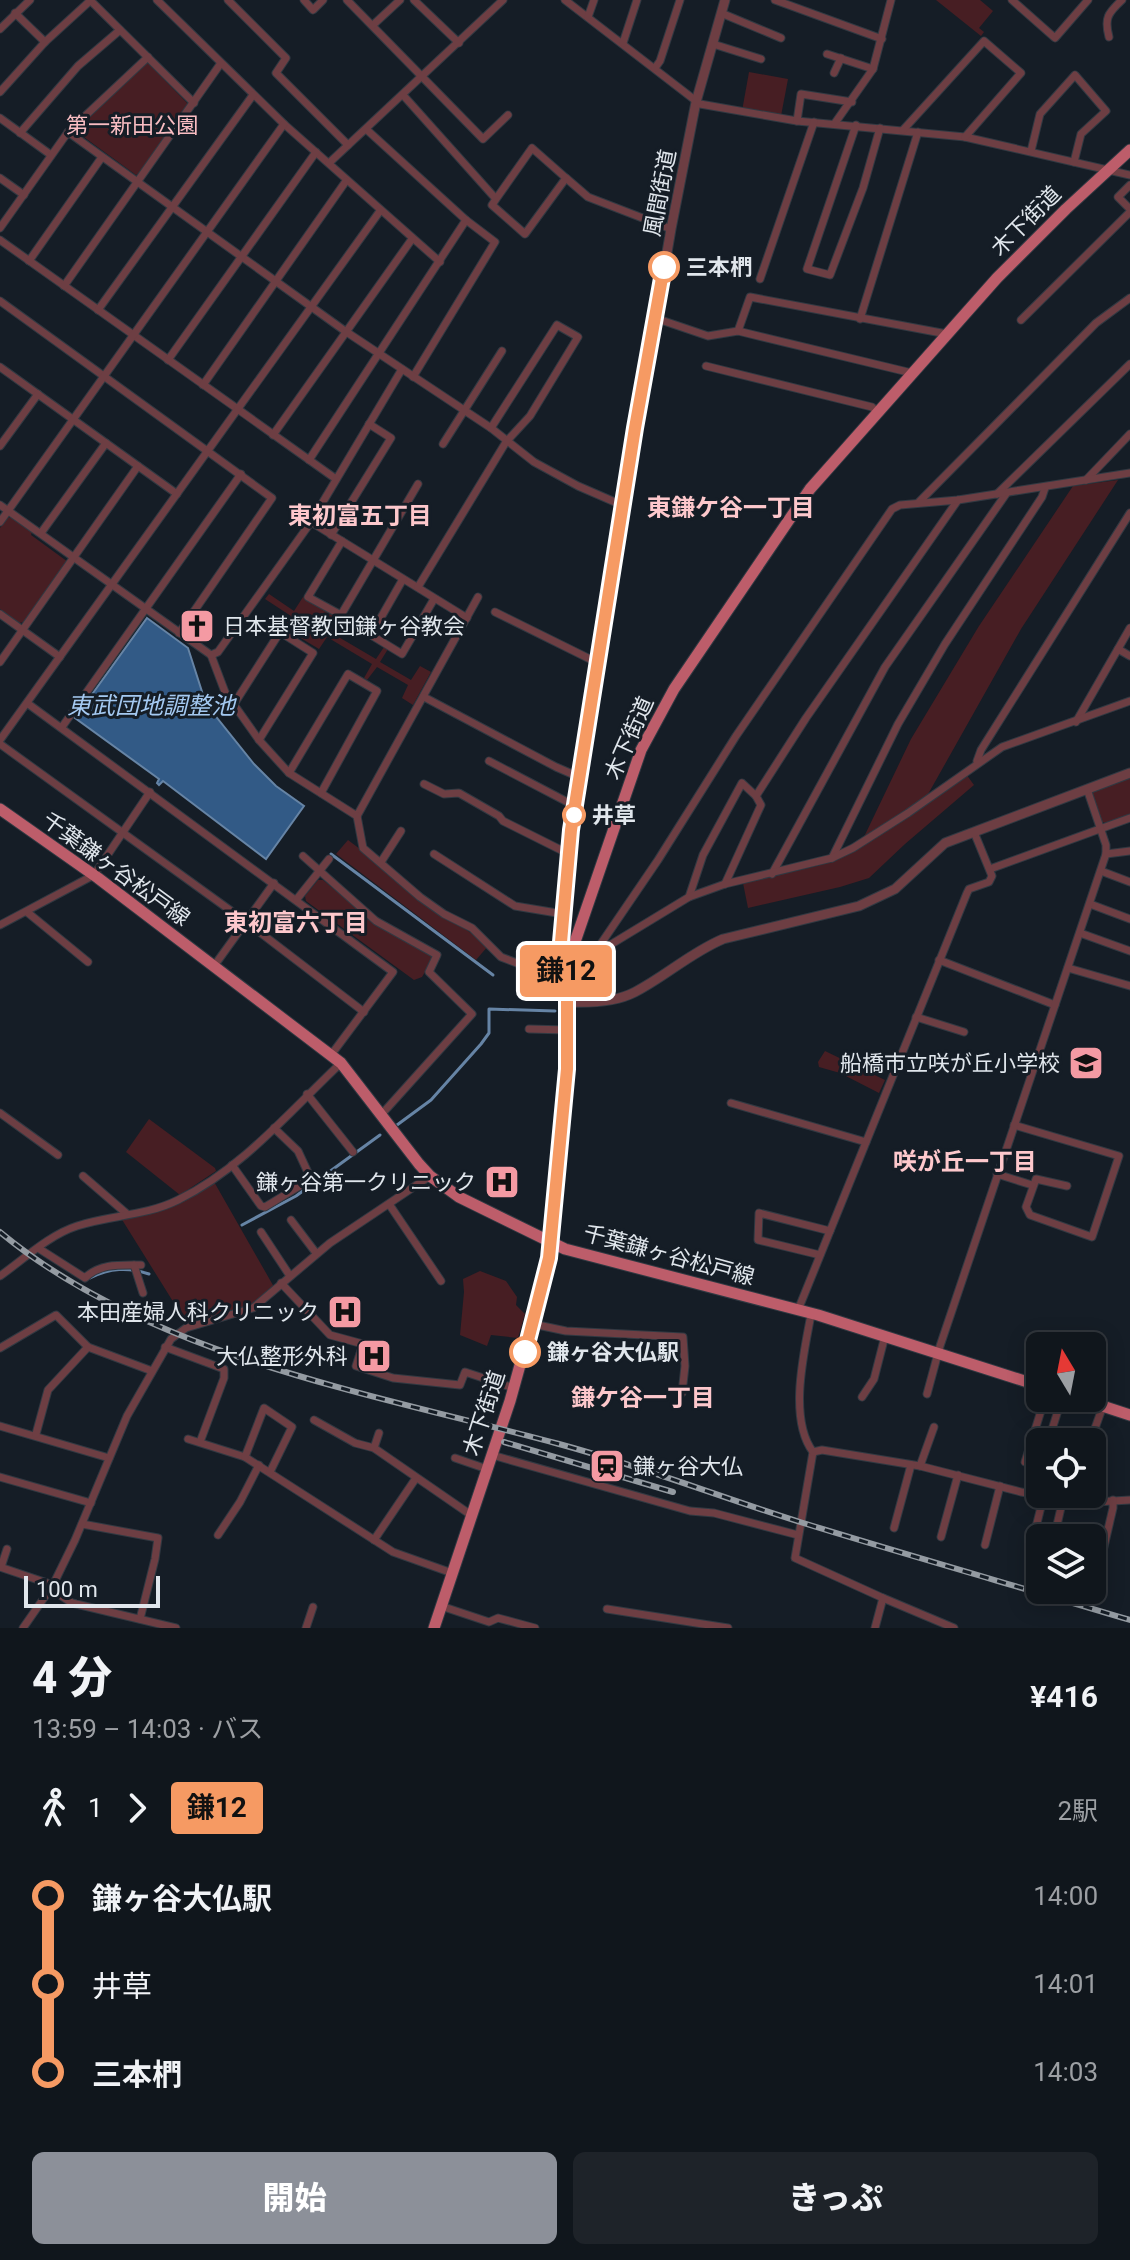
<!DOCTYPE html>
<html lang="ja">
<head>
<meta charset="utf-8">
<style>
  :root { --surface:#10161c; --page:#1e2329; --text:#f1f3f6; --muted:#9c9fa3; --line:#30353b; --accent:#8c9099 }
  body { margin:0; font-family:Roboto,"Noto Sans JP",sans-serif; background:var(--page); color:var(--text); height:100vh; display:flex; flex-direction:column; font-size:30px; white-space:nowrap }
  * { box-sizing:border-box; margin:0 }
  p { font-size:26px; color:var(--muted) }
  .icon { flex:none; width:44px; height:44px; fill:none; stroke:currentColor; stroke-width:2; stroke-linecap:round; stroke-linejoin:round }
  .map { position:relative; height:1628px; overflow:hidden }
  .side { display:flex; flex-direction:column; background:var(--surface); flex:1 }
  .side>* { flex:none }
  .badge { padding:0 16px; border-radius:6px; font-size:28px; line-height:52px }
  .needle { width:52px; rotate:350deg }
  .fabs { position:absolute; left:1026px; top:1332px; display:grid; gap:16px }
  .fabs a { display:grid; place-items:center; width:80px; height:80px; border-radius:12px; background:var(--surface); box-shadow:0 4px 20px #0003,0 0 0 2px var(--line); font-size:40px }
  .scale { position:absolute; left:24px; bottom:20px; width:136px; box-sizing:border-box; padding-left:8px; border:4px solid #e0e6ec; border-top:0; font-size:22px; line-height:28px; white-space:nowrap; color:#e0e6ec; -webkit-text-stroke:6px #151d26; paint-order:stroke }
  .map>.badge { position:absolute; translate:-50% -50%; box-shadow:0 0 0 4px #fff }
  .legs { display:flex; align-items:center; gap:12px; height:88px; padding:0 32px; font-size:26px }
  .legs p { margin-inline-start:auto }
  .headline { display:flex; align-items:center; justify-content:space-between; height:136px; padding:0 32px }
  h1 { font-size:44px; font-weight:800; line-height:60px }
  .primary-button { display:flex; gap:16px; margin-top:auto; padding:16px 32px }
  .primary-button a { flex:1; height:92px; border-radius:12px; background:var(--accent); color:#fff; font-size:32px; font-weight:800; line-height:92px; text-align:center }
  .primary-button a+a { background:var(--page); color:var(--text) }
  ul { padding:0 32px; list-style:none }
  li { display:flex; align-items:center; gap:28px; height:88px; font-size:30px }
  li i { display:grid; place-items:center; width:12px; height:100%; margin:0 10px; background:currentColor }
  li i::after { content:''; width:20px; height:20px; margin:-10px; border:6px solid; border-radius:50%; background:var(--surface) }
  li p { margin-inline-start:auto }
  li:first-child i { background:linear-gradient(#0000 50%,currentColor 0) }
  li:last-child i { background:linear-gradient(currentColor 50%,#0000 0) }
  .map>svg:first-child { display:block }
</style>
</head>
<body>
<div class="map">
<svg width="1130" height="1628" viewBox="0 0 1130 1628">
  <rect width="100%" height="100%" fill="#151d26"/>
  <g fill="#471e23">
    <path d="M 936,0 L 980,0 L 993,11 L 979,28 L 984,32 L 981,36 Z"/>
    <path d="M 148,63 L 189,105 L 141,172 L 136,175 L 77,132 L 76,129 L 143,64 Z"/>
    <path d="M 749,72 L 788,79 L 781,116 L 742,111 Z"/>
    <path d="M 1118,480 L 1021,629 L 927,796 L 863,839 L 911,739 L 979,626 L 1073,486 Z"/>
    <path d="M 11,517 L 32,532 L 31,535 L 68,562 L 24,622 L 19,623 L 0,609 L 0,528 L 7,518 Z"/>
    <path d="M 269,594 L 294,611 L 303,597 L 337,618 L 330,632 L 376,659 L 384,647 L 388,649 L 380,662 L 411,680 L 420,666 L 431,672 L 413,705 L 402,698 L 408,685 L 377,667 L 367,680 L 364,678 L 372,664 L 327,637 L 319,649 L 284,628 L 291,616 L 265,599 Z"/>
    <path d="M 966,774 L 974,785 L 905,844 L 869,878 L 840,887 L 748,908 L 743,883 L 817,866 L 838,858 Z"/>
    <path d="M 1130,778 L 1130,814 L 1106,823 L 1102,822 L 1092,795 L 1094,791 Z"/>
    <path d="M 348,840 L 488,946 L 476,960 L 336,854 Z"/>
    <path d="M 318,880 L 323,880 L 375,923 L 432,955 L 433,958 L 422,977 L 414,980 L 306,901 L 305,896 Z"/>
    <path d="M 825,1051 L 885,1080 L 879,1093 L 840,1073 L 819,1067 L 818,1062 Z"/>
    <path d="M 149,1119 L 215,1168 L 216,1171 L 180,1195 L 126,1152 Z"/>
    <path d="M 213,1180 L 274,1287 L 252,1305 L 187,1324 L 121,1218 L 146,1213 Z"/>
    <path d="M 480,1271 L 506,1281 L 517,1297 L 516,1305 L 525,1314 L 518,1338 L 491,1335 L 487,1346 L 460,1335 L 464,1292 L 463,1279 Z"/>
  </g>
  <path fill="#325a86" stroke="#6684a5" stroke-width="2" d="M 147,618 L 188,648 L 206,704 L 254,764 L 276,786 L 304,806 L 266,859 L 163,781 L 159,785 L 157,783 L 159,779 L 75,718 Z"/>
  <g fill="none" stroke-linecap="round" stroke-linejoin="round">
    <g stroke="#6684a5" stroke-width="3">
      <path d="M 331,854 L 493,975"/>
      <path d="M 397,1125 L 431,1100 L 481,1044 L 489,1033 L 489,1009 L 555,1011"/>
      <path d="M 242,1225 L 296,1196 L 380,1135"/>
      <path d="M 90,1278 C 110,1268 128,1267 149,1274"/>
    </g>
    <g stroke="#313942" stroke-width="9">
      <g id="minor">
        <path d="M 157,0 L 284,124 L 440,262"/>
        <path d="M 228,0 L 286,58 L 276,73 L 348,145"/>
        <path d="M 304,0 L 313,10 L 323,0"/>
        <path d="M 347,0 L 483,139 L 508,115"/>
        <path d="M 414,0 L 459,43"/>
        <path d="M 565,0 L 700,104 L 797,121 L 965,137 L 1130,175"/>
        <path d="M 775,0 L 882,39"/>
        <path d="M 1012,0 L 1055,38 L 1088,0"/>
        <path d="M 91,1 L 194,103"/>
        <path d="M 15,13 L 45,42"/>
        <path d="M 721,13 L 781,38"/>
        <path d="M 588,17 L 594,0"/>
        <path d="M 373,25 L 400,0"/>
        <path d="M 0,29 L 30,0"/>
        <path d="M 1109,37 C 1104,18 1108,13 1122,0"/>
        <path d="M 623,43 L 637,0"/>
        <path d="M 713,44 L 761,59"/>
        <path d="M 827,54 L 873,69"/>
        <path d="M 655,68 L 660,61 L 680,0"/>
        <path d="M 834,73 L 841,58"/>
        <path d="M 0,92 L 45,42 L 91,0"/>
        <path d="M 403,95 L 496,199 L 492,205 L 525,234 L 566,178 L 532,148 L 496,199"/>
        <path d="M 0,118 L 51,155"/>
        <path d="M 797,121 L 801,94 L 852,102"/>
        <path d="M 835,123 L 873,69 L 891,0"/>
        <path d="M 856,125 L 807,269 L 830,275 L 863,188 L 880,128"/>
        <path d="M 366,129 L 466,220 L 495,242 L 413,377"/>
        <path d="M 903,130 L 984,41 L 1021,73 L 965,137"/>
        <path d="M 68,132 L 345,331 L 491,428 L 534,462 L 578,486 L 624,506"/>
        <path d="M 20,133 L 78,66 L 120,30"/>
        <path d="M 1031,151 L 1040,114 L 1075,75 L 1106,111 L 1081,134 L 1074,162"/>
        <path d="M 329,163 L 503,0"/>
        <path d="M 0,178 L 24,195"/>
        <path d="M 566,178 L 588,197 L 671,229"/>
        <path d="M 1130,185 L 1118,197 L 1130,209"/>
        <path d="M 0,228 L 68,132 L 148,57"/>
        <path d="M 0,240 L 336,479"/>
        <path d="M 29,261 L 102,157"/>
        <path d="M 760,279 L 814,122"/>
        <path d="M 64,286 L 221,63"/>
        <path d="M 0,301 L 272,498 L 179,633"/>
        <path d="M 98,310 L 253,95"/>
        <path d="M 655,318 L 708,336 L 738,331 L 912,373"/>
        <path d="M 860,319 L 918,132"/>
        <path d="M 1021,320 L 1130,212"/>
        <path d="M 738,331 L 750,297 L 947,334"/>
        <path d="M 168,360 L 316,152"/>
        <path d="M 706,366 L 872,407 L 877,412"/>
        <path d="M 0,367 L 177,494"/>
        <path d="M 203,385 L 346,181"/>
        <path d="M 273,435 L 412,239"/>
        <path d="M 443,444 L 502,351"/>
        <path d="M 0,446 L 38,394"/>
        <path d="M 309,460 L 466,220"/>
        <path d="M 1086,480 L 1130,434"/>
        <path d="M 997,494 L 1130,364"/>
        <path d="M 919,502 L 1096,323 L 1130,298"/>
        <path d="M 0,505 L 211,655 L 225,692 L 259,740 L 289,773 L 357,816 L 478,597"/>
        <path d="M 0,522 L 284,124"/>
        <path d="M 311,522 L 467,618"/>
        <path d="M 41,533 L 106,443"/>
        <path d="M 331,535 L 391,438 L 369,424"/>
        <path d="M 342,541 L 308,597 L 341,615 L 418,484"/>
        <path d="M 403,579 L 371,635 L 402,654 L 434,599"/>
        <path d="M 418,587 L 506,442 L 530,416 L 578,337 L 557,325 L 491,428"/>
        <path d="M 495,612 L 598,663"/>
        <path d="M 0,614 L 60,657"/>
        <path d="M 1118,649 L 1130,656"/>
        <path d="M 211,655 L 218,652 L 311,522 L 402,369"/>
        <path d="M 0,662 L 138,466"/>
        <path d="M 424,697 L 556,767 L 579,777"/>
        <path d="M 27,703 L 393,972 L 331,1055"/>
        <path d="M 234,704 L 280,632 L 313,653 L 259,740"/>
        <path d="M 1076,722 L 1130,628"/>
        <path d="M 62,727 L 241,474"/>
        <path d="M 0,740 L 380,211"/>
        <path d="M 0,744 L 245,921 L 364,1012"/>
        <path d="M 489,761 L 575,806"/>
        <path d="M 977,761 L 981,750 L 1130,513"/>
        <path d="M 289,773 L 348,674 L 377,691 L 321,793"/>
        <path d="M 424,784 L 444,794 L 459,793 L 499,816 L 503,821 L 569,854"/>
        <path d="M 357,816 L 363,848 L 420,897 L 444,914 L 472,928 L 501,957 L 530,968 L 565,976"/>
        <path d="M 434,854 L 515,906 L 563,914"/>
        <path d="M 1106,854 L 1130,851"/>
        <path d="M 303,856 L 376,921 L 437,955 L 429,972 L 472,1014 L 381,1115"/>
        <path d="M 832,858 L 898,724 L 945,644 L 1042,497 L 1045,488"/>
        <path d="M 381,862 L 401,831"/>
        <path d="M 990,869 L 1130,818"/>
        <path d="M 1101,871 L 1130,882"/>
        <path d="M 772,874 L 885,667 L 1006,494"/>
        <path d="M 725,884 L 761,805 L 756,796"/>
        <path d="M 689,897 L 703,855 L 742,783 L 756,796 L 806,718 L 958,500"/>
        <path d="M 297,899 L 329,859"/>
        <path d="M 1090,904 L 1130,919"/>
        <path d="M 27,912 L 88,962"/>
        <path d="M 0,925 L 94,875 L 150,792"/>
        <path d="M 1080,933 L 1130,951"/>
        <path d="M 596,951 L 658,860 L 736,736 L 892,509 L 900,505 L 958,500 L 1130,473"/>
        <path d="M 569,959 L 605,948 L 689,897 L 725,884 L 832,858 L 853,848 L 908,813 L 1002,747 L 1130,701"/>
        <path d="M 939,960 L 1055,1005"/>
        <path d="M 214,966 L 274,883"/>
        <path d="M 1068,968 L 1130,986"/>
        <path d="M 916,1017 L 964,1032"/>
        <path d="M 529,1029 L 567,1030"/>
        <path d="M 307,1094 L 353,1152"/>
        <path d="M 731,1103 L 866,1142"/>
        <path d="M 0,1113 L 58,1155"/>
        <path d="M 1014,1125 L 1119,1156 L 1092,1237 L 1030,1215 L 1026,1207 L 1036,1179 L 1067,1186"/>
        <path d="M 232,1165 L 261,1206 L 265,1207 L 311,1179 L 298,1151 L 274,1128"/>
        <path d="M 997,1174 L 1032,1185"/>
        <path d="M 83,1176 L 127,1214"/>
        <path d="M 389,1204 L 441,1281"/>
        <path d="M 291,1220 L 316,1253"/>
        <path d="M 261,1232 L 290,1276"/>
        <path d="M 38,1248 L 85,1278 C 100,1263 121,1265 141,1265"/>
        <path d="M 820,1255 L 758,1240 L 759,1213 L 830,1231"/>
        <path d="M 134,1265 L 143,1293"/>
        <path d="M 0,1276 C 24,1259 49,1235 77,1226 C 110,1215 146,1216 178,1200 C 242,1169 290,1111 341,1063"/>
        <path d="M 281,1283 L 330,1335 L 363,1344 L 356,1366 L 393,1378 L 460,1385 L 465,1372 L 514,1388"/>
        <path d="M 798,1310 L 967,893 L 969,889 L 989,882 L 992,876 L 974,832"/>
        <path d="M 810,1320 C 803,1357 789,1420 813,1452 L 795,1558 L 883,1598 L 875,1628"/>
        <path d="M 533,1324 L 566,1331 L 683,1337 L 685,1366 L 682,1393"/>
        <path d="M 165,1347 L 224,1369 L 224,1378 L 200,1442"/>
        <path d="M 0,1348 L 56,1315 L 88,1347 L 152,1371"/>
        <path d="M 927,1394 L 940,1346 L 1106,854 L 1106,845 L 1087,789"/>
        <path d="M 862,1397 L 874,1379 L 885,1336"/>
        <path d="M 314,1420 L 355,1443 L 374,1448 L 471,1515"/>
        <path d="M 0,1426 L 109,1458"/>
        <path d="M 36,1434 L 48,1390 L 88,1347"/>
        <path d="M 188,1439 L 245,1457 L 393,1552 L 452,1573"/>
        <path d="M 1048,1442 L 1062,1398"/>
        <path d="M 1090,1442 L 1103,1406"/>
        <path d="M 374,1448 L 379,1433"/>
        <path d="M 813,1452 L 822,1450 L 920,1466 L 1021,1492 L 1063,1499 L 1096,1502 L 1130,1500"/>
        <path d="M 492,1455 L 690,1511 L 714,1513 L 798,1535"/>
        <path d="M 245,1457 L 264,1408 L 292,1427 L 270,1472"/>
        <path d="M 455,1458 L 487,1469"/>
        <path d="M 1025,1462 L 1045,1398"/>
        <path d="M 920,1466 L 934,1427"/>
        <path d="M 0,1477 L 91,1503"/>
        <path d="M 82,1524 L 158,1538 L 155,1559 L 140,1619"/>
        <path d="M 894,1528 L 911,1465"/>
        <path d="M 218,1535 L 240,1502 L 259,1465"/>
        <path d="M 941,1537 L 958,1475"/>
        <path d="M 1054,1538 L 1063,1499"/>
        <path d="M 374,1540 L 416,1478"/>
        <path d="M 985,1545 L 1000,1486"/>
        <path d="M 1030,1551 L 1044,1495"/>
        <path d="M 0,1567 L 53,1585"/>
        <path d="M 1,1567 L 7,1549"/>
        <path d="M 51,1589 L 72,1603 L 176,1628"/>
        <path d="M 883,1598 L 954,1628"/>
        <path d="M 1092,1598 L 1113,1508 L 1113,1500"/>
        <path d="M 441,1606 L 489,1622 L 498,1618 L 535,1628"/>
        <path d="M 607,1609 L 728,1628"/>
        <path d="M 23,1628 L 53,1585 L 75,1540 L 127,1416 L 171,1339 L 186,1328 L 253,1308 L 330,1243 L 430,1176"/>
        <path d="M 306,1628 L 313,1607"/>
      </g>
    </g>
    <g stroke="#313942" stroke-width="11">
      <g id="tertiary">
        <path d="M 567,965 L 561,942 L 563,914 L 571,830 L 587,721 L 671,229 L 696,102 L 725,0"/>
        <path d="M 566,1002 C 586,1003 616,1002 635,992 C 666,976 690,953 723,939 L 859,906 L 895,889 L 945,843 L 1130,773"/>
      </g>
    </g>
    <g stroke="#313942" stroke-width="13">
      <g id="primary">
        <path d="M 0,809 L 98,878 L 341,1063 L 419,1164 L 430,1176 L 459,1197 L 565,1249 L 818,1315 L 1040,1386"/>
        <path d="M 1078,1398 L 1130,1415"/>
        <path d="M 434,1628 L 510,1401 L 547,1268 L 567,1069 L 567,965 L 641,750 L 674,689 L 810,489 L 997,278 L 1066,209 L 1130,150"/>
      </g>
    </g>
    <use href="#minor" stroke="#6d3e43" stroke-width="7"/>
    <use href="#tertiary" stroke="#6d3e43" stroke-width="9"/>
    <use href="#primary" stroke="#bd5d6a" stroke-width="11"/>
    <g stroke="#949ba2" stroke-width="6">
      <g id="rail">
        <path d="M 0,1232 C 151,1357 374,1394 559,1444 C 641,1466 720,1497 800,1522 C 910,1556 1020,1587 1130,1620"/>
        <path d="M 504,1442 L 673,1492"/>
      </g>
    </g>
    <use href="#rail" stroke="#151d26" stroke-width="3" stroke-dasharray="9" stroke-linecap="butt"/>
  </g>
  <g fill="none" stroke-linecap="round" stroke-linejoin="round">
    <g stroke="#fff" stroke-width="18">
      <path id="line-1" d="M 525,1352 L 549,1258 L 567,1069 L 567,965 L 561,942 L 571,830 L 635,428 L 664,267"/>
    </g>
    <use href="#line-1" stroke="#f69a63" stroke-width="12"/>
  </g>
  <defs>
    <g id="church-square" transform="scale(1.8)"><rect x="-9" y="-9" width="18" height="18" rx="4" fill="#f49aa3" stroke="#151d26"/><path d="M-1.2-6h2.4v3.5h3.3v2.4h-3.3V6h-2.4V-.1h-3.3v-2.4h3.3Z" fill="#111"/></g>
    <g id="school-square" transform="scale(1.8)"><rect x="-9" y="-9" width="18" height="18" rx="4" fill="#f49aa3" stroke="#151d26"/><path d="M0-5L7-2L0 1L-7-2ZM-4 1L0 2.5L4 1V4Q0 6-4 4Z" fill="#111"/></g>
    <g id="hospital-square" transform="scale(1.8)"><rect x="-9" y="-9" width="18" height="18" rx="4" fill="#f49aa3" stroke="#151d26"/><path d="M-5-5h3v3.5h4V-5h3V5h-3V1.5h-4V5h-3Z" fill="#111"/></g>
    <g id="station-square" transform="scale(1.8)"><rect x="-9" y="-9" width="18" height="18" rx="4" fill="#f49aa3" stroke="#151d26"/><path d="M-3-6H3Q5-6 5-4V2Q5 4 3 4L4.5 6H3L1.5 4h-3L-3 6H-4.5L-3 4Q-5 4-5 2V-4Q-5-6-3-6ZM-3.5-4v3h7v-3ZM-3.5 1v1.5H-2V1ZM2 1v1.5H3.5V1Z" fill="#111"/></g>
  </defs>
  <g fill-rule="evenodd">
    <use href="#church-square" x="197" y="626"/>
    <use href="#school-square" x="1086" y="1063"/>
    <use href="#hospital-square" x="502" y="1182"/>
    <use href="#hospital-square" x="345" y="1312"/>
    <use href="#hospital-square" x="374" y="1356"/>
    <use href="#station-square" x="607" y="1466"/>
  </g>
  <g fill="#fff" stroke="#f69a63" stroke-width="4">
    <circle cx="664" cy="267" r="14"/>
    <circle cx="574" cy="815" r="10"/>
    <circle cx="525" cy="1352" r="14"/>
  </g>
  <g text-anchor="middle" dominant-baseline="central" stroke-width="6" stroke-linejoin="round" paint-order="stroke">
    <g font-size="22" fill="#f9bdc2" stroke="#151d26">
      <text x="132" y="125">第一新田公園</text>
    </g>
    <g font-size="22" fill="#e0e6ec" stroke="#151d26">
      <text transform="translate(660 193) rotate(-79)">風間街道</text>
      <text transform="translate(1026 221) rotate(-45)">木下街道</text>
      <text transform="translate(629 738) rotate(-66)">木下街道</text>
      <text transform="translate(116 869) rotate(36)">千葉鎌ヶ谷松戸線</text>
      <text transform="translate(669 1255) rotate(15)">千葉鎌ヶ谷松戸線</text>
      <text transform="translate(484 1413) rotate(-72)">木下街道</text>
    </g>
    <g font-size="22" font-weight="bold" fill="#e0e6ec" stroke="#151d26" text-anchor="start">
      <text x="686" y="267">三本椚</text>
      <text x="592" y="815">井草</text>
      <text x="547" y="1352">鎌ヶ谷大仏駅</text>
    </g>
    <g font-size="22" fill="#e0e6ec" stroke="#151d26" text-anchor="end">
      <text x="223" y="626" text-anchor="start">日本基督教団鎌ヶ谷教会</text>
      <text x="1060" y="1063">船橋市立咲が丘小学校</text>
      <text x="476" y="1182">鎌ヶ谷第一クリニック</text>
      <text x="319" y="1312">本田産婦人科クリニック</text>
      <text x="348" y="1356">大仏整形外科</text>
      <text x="633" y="1466" text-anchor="start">鎌ヶ谷大仏</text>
    </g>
    <g font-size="24" font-weight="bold" fill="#fdc8cc" stroke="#151d26">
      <text x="731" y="508">東鎌ケ谷一丁目</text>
      <text x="360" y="516">東初富五丁目</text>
      <text x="296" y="923">東初富六丁目</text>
      <text x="965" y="1162">咲が丘一丁目</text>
      <text x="643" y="1398">鎌ケ谷一丁目</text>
    </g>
    <g font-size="24" font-style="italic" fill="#a4c9f1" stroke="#151d26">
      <text x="151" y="706">東武団地調整池</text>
    </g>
  </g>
</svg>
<div class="fabs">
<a><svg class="needle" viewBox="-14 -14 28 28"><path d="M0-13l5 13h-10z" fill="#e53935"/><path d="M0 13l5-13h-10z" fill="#9c9fa3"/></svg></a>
<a><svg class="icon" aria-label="locate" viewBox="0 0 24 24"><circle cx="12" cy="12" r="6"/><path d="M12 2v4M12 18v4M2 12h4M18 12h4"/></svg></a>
<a><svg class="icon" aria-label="layers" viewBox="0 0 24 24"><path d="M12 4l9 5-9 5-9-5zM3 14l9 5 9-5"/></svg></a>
</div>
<div class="scale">100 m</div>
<b class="badge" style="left:566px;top:971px;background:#f69a63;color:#111">鎌12</b>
</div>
<section class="side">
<div class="headline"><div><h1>4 分</h1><p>13:59 – 14:03 · バス</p></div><b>¥416</b></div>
<div class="legs"><svg class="icon" aria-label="walk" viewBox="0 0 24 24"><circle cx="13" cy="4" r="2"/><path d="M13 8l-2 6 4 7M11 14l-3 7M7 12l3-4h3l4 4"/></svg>1<svg class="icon" aria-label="forward" viewBox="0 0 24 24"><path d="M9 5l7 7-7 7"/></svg><b class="badge" style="background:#f69a63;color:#111">鎌12</b><p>2駅</p></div>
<ul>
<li><i style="color:#f69a63"></i><b>鎌ヶ谷大仏駅</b><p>14:00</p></li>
<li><i style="color:#f69a63"></i><span>井草</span><p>14:01</p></li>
<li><i style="color:#f69a63"></i><b>三本椚</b><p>14:03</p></li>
</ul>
<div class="primary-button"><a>開始</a><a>きっぷ</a></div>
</section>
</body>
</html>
